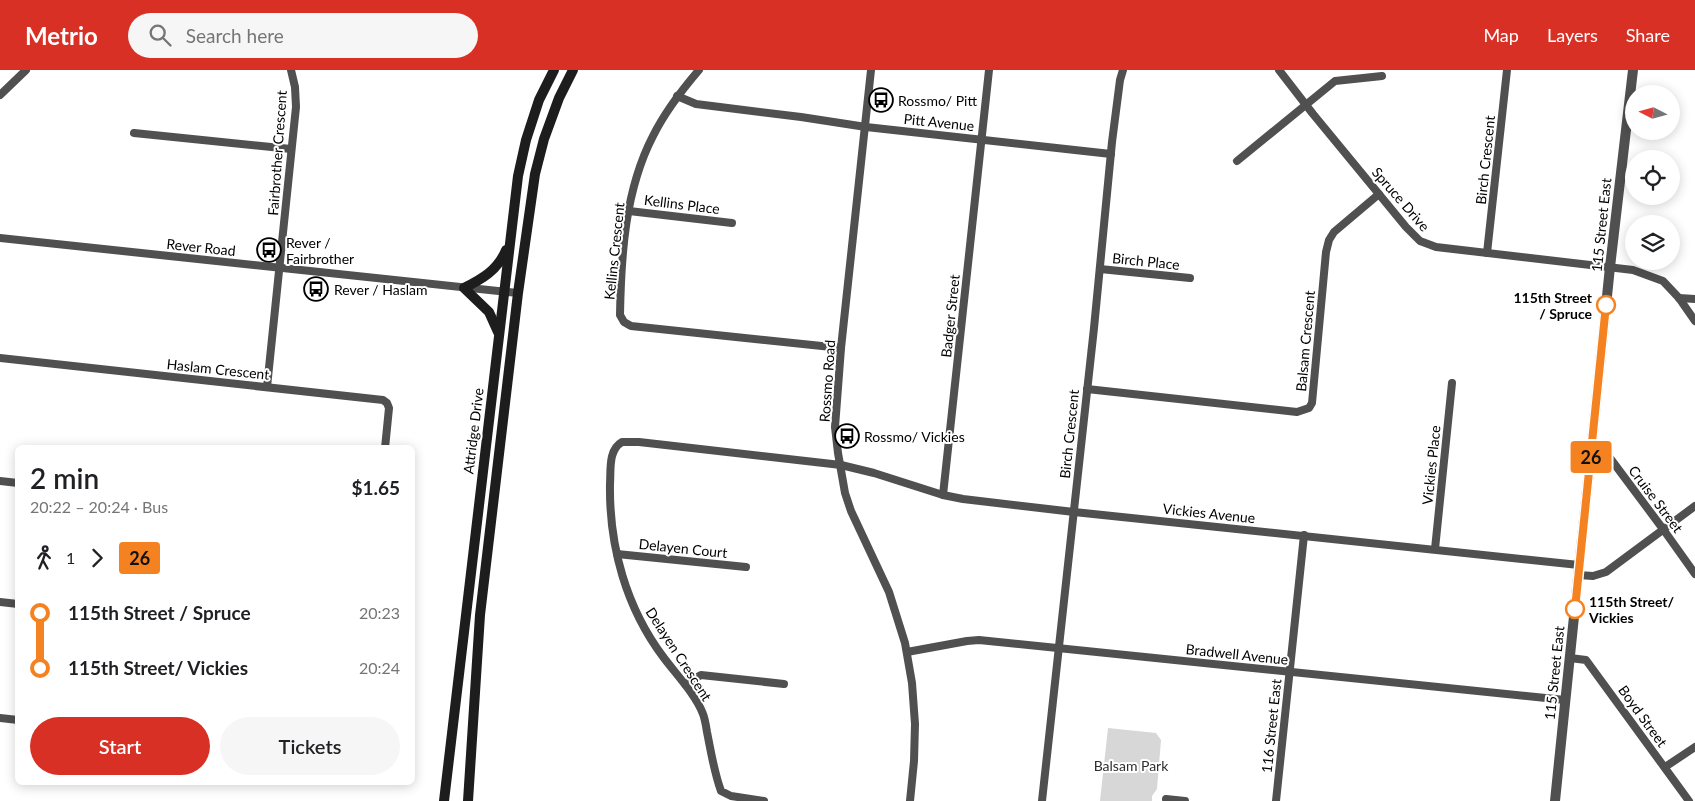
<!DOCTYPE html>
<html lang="en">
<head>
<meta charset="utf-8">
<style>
  :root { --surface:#fff; --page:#f6f6f6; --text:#202124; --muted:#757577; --accent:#d93025 }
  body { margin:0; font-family:Lato,sans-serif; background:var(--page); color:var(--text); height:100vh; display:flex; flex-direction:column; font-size:19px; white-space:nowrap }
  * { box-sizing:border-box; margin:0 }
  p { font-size:16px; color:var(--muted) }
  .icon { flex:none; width:28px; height:28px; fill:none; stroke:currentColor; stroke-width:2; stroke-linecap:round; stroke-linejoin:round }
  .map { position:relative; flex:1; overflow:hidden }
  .panel { position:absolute; left:15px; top:375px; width:400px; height:340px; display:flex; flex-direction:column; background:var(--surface); border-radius:8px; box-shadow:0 2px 12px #0003 }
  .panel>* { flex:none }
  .badge { padding:0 10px; border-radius:4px; font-size:18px; line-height:32px }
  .needle { width:32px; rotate:276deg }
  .controls { position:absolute; left:1625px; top:15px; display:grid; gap:10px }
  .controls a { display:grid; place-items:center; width:55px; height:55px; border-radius:50%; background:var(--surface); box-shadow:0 2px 12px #0003; font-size:25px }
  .map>.badge { position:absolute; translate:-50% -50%; box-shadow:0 0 0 2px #fff }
  .legs { display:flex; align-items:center; gap:8px; height:55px; padding:0 15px; font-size:16px }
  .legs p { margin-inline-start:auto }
  .overview { display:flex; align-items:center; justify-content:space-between; height:85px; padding:0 15px }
  h1 { font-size:28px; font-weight:600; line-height:38px }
  .cta { display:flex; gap:10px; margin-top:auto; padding:10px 15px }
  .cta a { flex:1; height:58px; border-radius:30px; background:var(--accent); color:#fff; font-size:20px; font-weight:600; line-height:58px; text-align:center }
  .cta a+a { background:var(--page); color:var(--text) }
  ul { padding:0 15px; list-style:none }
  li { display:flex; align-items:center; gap:18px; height:55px; font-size:19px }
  li i { display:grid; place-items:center; width:8px; height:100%; margin:0 6px; background:currentColor }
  li i::after { content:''; width:12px; height:12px; margin:-6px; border:4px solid; border-radius:50%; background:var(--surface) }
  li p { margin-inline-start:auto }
  li:first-child i { background:linear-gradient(#0000 50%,currentColor 0) }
  li:last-child i { background:linear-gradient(currentColor 50%,#0000 0) }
  header { display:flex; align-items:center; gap:30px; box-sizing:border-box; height:70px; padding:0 25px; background:var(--accent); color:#fff }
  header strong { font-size:24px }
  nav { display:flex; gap:28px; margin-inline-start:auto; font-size:18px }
  .search { width:350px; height:45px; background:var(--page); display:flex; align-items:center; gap:12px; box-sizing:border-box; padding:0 18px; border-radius:28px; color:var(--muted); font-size:19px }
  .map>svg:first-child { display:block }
</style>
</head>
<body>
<header>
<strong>Metrio</strong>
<div class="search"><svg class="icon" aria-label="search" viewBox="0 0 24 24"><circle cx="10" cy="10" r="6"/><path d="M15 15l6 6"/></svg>Search here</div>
<nav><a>Map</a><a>Layers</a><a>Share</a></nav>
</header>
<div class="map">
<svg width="1695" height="731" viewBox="0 0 1695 731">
  <rect width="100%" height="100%" fill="#fff"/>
  <path fill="#d7d7d7" d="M 1108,658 L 1156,663 L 1161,670 L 1157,719 L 1152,726 L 1152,731 L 1100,731 Z"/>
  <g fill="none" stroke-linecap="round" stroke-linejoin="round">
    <g stroke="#505050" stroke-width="8">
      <path d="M 699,0 C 681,21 665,42 653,66 C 625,120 621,185 620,245 L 624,252 L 631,256 L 841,278"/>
      <path d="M 871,0 L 841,278 L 835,357 L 838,383 L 845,423 L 851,441 L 889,522 L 905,573 L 912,613 L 915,654 L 914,691 L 910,731"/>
      <path d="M 1279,0 L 1313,44 L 1406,157 L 1420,171 L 1436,177 L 1633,200 L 1663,211 L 1679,228 L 1695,251"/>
      <path d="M 0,25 L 26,0"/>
      <path d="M 677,26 L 696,34 L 801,47 L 866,57 L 1111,84"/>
      <path d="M 134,63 L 291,79"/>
      <path d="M 1237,91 L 1335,11 L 1382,6"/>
      <path d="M 629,141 L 732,153"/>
      <path d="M 0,168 L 518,223"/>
      <path d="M 1487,183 L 1507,0"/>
      <path d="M 1100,199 L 1190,208"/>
      <path d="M 1679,228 L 1695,229"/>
      <path d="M 0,288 L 383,330 L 387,333 L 389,338 L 385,378"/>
      <path d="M 267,317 L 296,37 L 295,17 L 291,0"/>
      <path d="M 1087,319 L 1297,342 L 1309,338 L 1312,333 L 1326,182 L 1329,170 L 1334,162 L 1379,124"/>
      <path d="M 1591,380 L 1604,380 L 1663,459 L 1695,504"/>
      <path d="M 0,411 L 18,413"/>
      <path d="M 943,425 L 989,0"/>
      <path d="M 1435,479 L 1452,313"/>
      <path d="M 617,484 L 746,497"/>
      <path d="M 1578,505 L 1593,506 L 1606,502 L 1695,436"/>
      <path d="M 0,532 L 18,534"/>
      <path d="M 907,582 L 967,571 L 979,570 L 1565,630"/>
      <path d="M 1570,588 L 1586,590 L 1689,731"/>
      <path d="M 685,614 L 701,605 L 784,614"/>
      <path d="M 0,648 L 18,650"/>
      <path d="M 1665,697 L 1695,677"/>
      <path d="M 1166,729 L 1185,731"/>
      <path d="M 764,731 L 731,726 L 721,721 C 714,702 711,682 707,662 C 706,656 705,649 703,644 C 696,625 676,604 664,588 C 626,538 609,476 610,414 C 611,400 608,380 622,372 L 639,372 L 841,395 L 874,403 L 943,425 L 963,429 L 1074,442 L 1579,495"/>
      <path d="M 1042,731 L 1094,258 L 1112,72 L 1120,10 L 1123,0"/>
      <path d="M 1276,731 L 1304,465"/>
    </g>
    <path stroke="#505050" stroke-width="10" d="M 1555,731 L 1610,197 L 1633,0"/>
    <g stroke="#1d1d1d" stroke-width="10">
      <path d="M 498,262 L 489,242 L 464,218 C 482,209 498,200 506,180"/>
      <path d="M 444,731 L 518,106 L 526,70 L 539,30 L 554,0"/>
      <path d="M 468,731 L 480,545 L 518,223 L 535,104 L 544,69 L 559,28 L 573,0"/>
    </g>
  </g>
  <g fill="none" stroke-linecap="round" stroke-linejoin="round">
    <g stroke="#fff" stroke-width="11">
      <path id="line-1" d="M 1575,539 L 1606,235"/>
    </g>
    <use href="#line-1" stroke="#f58220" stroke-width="8"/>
  </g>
  <defs>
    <g id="bus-ring" transform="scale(1.25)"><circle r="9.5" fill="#fff" stroke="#000" stroke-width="1.5"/><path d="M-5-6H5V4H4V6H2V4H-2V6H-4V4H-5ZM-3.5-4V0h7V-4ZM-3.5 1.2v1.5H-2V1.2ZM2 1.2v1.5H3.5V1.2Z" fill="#000"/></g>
  </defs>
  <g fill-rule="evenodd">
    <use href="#bus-ring" x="881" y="30"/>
    <use href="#bus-ring" x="269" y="180"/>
    <use href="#bus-ring" x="316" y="219"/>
    <use href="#bus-ring" x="847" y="366"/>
  </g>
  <g fill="#fff" stroke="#f58220" stroke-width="2.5">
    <circle cx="1606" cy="235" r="9"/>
    <circle cx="1575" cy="539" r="9"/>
  </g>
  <g text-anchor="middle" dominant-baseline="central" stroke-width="4" stroke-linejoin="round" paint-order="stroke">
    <g font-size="14" fill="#000" stroke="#fff" text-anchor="start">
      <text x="898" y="30">Rossmo/ Pitt</text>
      <text x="286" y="172">Rever /<tspan x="286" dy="16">Fairbrother</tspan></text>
      <text x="334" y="219">Rever / Haslam</text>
      <text x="864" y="366">Rossmo/ Vickies</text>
    </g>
    <g font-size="14" fill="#000" stroke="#fff">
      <text transform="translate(939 52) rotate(6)">Pitt Avenue</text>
      <text transform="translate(277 83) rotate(-86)">Fairbrother Crescent</text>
      <text transform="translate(1485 90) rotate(-84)">Birch Crescent</text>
      <text transform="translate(1401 129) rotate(49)">Spruce Drive</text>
      <text transform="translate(682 134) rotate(7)">Kellins Place</text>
      <text transform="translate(1601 155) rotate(-84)">115 Street East</text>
      <text transform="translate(201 177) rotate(6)">Rever Road</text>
      <text transform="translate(614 181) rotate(-84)">Kellins Crescent</text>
      <text transform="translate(1146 191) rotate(6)">Birch Place</text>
      <text transform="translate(950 246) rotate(-84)">Badger Street</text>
      <text transform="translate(1305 271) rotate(-85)">Balsam Crescent</text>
      <text transform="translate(218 299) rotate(6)">Haslam Crescent</text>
      <text transform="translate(827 311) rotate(-86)">Rossmo Road</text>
      <text transform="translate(473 361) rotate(-83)">Attridge Drive</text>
      <text transform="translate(1069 364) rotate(-84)">Birch Crescent</text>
      <text transform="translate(1431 395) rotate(-84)">Vickies Place</text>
      <text transform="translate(1656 429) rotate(53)">Cruise Street</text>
      <text transform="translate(1209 443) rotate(6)">Vickies Avenue</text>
      <text transform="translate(683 478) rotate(6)">Delayen Court</text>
      <text transform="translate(679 584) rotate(57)">Delayen Crescent</text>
      <text transform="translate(1237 584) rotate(6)">Bradwell Avenue</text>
      <text transform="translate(1554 603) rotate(-84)">115 Street East</text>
      <text transform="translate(1643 646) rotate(54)">Boyd Street</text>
      <text transform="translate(1271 656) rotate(-84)">116 Street East</text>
    </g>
    <g font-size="14" font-weight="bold" fill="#000" stroke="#fff" text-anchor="end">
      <text x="1592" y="227">115th Street<tspan x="1592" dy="16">/ Spruce</tspan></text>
      <text x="1589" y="531" text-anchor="start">115th Street/<tspan x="1589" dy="16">Vickies</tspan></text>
    </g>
    <g font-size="14" fill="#2e2e2e" stroke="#fff">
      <text x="1131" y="695">Balsam Park</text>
    </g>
  </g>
</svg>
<div class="controls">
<a><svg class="needle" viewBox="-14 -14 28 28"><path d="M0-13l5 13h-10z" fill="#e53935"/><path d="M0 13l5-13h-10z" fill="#757577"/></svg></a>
<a><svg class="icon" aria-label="locate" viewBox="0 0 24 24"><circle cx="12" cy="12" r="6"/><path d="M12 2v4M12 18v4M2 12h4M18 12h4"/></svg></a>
<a><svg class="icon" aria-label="layers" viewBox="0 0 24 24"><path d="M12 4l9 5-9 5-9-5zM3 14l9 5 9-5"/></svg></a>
</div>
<b class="badge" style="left:1591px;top:387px;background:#f58220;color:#111">26</b>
<section class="panel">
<div class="overview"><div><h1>2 min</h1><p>20:22 – 20:24 · Bus</p></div><b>$1.65</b></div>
<div class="legs"><svg class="icon" aria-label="walk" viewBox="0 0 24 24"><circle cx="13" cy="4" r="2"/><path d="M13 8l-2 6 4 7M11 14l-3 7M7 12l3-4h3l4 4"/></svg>1<svg class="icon" aria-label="forward" viewBox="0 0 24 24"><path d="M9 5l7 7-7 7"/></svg><b class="badge" style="background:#f58220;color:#111">26</b></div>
<ul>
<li><i style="color:#f58220"></i><b>115th Street / Spruce</b><p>20:23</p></li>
<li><i style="color:#f58220"></i><b>115th Street/ Vickies</b><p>20:24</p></li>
</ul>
<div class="cta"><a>Start</a><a>Tickets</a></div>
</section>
</div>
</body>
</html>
